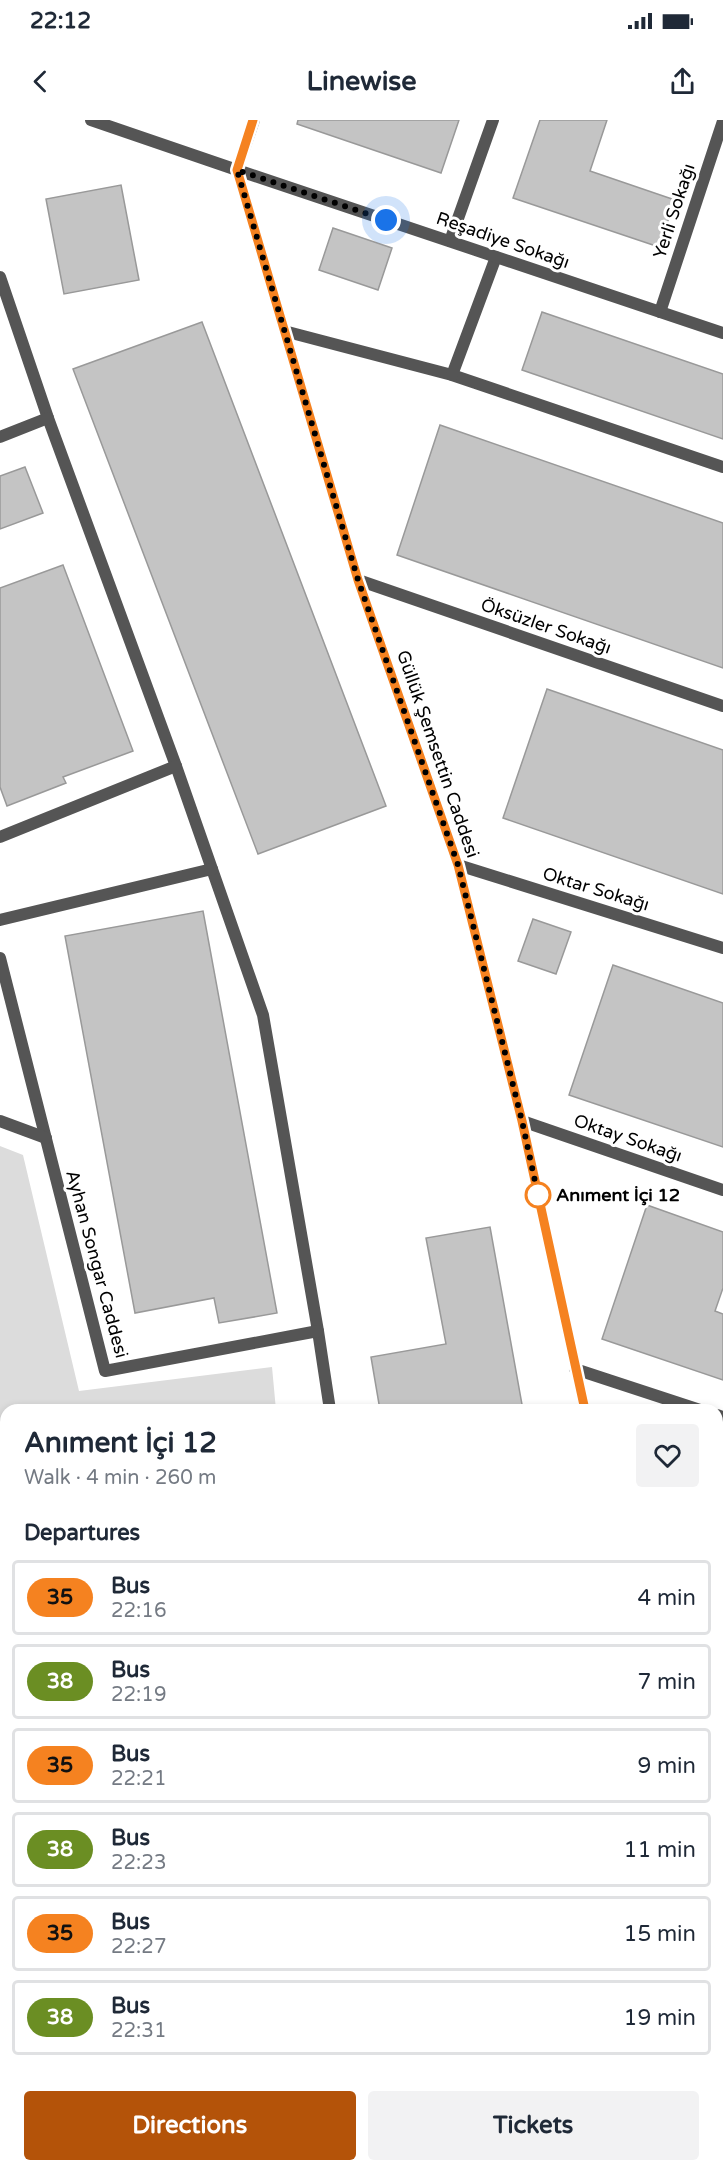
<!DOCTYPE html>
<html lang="en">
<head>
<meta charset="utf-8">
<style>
  :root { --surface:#fff; --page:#f2f2f3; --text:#1f2937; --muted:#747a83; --line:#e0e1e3; --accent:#b45309 }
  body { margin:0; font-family:"Varela Round",sans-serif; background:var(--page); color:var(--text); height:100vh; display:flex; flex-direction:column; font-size:22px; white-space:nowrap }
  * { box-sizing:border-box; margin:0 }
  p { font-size:20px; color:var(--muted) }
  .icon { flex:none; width:33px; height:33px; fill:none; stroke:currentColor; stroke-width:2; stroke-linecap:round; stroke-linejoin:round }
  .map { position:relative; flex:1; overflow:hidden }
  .side { position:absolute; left:0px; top:1284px; width:723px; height:768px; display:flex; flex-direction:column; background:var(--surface); border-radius:18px 18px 0 0; box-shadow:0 3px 9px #0003 }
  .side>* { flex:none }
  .badge { padding:0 12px; border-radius:20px; font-size:21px; line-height:39px }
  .you { position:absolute; width:30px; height:30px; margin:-15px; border:4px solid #fff; border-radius:50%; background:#1a73e8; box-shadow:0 0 0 9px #1a73e833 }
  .map>.badge { position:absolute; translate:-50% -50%; box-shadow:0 0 0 3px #fff }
  h2 { padding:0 24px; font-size:22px; line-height:54px }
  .round { display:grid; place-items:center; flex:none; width:63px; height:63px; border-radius:6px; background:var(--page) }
  .headline { display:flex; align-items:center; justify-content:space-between; height:102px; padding:0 24px }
  h1 { font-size:28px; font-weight:700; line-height:45px }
  .button { display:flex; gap:12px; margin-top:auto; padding:12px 24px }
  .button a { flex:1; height:69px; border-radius:6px; background:var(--accent); color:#fff; font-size:24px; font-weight:700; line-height:69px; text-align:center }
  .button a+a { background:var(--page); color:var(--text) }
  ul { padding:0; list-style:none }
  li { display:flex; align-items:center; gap:18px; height:75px; margin:0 12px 9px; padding:0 12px; border:3px solid var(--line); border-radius:6px }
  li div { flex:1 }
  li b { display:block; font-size:22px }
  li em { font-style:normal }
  li .badge { min-width:66px; font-weight:700; text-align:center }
  .status { display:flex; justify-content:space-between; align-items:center; height:42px; padding:0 30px; background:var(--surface); direction:ltr }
  .status svg { height:16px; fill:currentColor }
  header { display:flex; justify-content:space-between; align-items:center; height:78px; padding:0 24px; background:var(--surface); font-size:27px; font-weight:700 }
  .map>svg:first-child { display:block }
</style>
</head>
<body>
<div class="status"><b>22:12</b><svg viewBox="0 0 49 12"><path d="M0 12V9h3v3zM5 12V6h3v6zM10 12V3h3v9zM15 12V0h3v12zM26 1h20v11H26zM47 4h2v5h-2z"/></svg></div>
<header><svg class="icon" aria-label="back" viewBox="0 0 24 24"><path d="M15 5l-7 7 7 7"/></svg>Linewise<svg class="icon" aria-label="share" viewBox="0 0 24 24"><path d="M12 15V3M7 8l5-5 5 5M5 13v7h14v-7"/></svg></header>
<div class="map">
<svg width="723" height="2052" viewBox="0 0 723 2052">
  <rect width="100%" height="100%" fill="#fff"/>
  <path fill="#dcdcdc" d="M 0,1026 L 23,1035 L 79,1271 L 272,1247 L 276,1290 L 6,1290 L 6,2046 L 717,2046 L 717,1939 L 723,1945 L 723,2052 L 0,2052 Z"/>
  <g fill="#c4c4c4" stroke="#999" stroke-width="1.5">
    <path d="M 298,0 L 459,0 L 441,53 L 297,4 Z"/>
    <path d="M 540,0 L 607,0 L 590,51 L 675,80 L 659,127 L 513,78 Z"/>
    <path d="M 121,65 L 139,160 L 64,174 L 46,79 Z"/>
    <path d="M 333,108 L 392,128 L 378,170 L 319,150 Z"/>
    <path d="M 542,192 L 723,254 L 723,319 L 522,250 Z"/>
    <path d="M 202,202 L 386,686 L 258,734 L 73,249 Z"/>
    <path d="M 440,305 L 723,403 L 723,548 L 397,435 Z"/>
    <path d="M 25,347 L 43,393 L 0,409 L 0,356 Z"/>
    <path d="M 63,445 L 133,631 L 63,657 L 66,663 L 7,686 L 0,667 L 0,468 Z"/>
    <path d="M 547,569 L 723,630 L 723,774 L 503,698 Z"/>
    <path d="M 203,791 L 277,1193 L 219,1203 L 214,1178 L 135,1193 L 65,816 Z"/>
    <path d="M 533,799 L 571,812 L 556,854 L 518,841 Z"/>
    <path d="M 613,845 L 723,883 L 723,1027 L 569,975 Z"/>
    <path d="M 647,1085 L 723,1112 L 723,1168 L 715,1191 L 723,1194 L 723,1260 L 602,1219 Z"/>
    <path d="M 490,1107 L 523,1290 L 380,1290 L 371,1237 L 446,1224 L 426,1118 Z"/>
  </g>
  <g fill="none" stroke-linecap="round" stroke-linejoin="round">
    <g stroke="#555" stroke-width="12">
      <path d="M 91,0 L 237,50 L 358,460 L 458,745 L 522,1001 L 585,1290"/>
      <path d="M 450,121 L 493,0"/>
      <path d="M 0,157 L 48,298 L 176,646 L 263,895 L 318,1211 L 330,1290"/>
      <path d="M 660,192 L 723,1"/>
      <path d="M 284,211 L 452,255 L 723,347"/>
      <path d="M 452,255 L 496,137"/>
      <path d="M 0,317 L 48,298"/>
      <path d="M 358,460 L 723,586"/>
      <path d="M 0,717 L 176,646"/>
      <path d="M 458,745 L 723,828"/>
      <path d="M 0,800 L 212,749"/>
      <path d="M 0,838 L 105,1251 L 318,1211"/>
      <path d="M 0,1001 L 46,1018"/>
      <path d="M 522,1001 L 723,1070"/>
      <path d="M 575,1249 L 700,1290"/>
      <path d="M 717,1295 L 723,1297"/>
      <path d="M 717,1442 L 723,1444"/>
      <path d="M 717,1567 L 723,1574"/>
      <path d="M 717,1909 L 723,1916"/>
    </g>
    <path stroke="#555" stroke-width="12" d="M 254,0 L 237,50 L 723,213"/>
  </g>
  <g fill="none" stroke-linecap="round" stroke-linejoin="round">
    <g stroke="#fff" stroke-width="14">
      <path id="line" d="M 253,0 L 237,50 L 358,460 L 458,745 L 522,1001 L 585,1290"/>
    </g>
    <use href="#line" stroke="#f58220" stroke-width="9"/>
    <path stroke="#000" stroke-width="6" stroke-dasharray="0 10.8" d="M 386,100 L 237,50 L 358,460 L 458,745 L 522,1001 L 538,1075"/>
  </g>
  <circle fill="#fff" stroke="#f58220" stroke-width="3" cx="538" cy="1075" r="12"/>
  <g text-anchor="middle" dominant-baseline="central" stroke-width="6" stroke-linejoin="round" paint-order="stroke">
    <g font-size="18" fill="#000" stroke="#fff">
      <text transform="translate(674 91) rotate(-72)">Yerli Sokağı</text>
      <text transform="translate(503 120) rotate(19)">Reşadiye Sokağı</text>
      <text transform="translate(546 506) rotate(19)">Öksüzler Sokağı</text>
      <text transform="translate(438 634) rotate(71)">Güllük Şemsettin Caddesi</text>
      <text transform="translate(596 769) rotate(17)">Oktar Sokağı</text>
      <text transform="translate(628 1018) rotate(19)">Oktay Sokağı</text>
      <text transform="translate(97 1144) rotate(75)">Ayhan Songar Caddesi</text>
    </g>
    <g font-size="18" font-weight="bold" fill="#000" stroke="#fff" text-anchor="start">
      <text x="556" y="1075">Anıment İçi 12</text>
    </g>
  </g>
</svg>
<div class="you" style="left:386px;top:100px"></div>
<section class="side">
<div class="headline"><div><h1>Anıment İçi 12</h1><p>Walk · 4 min · 260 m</p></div><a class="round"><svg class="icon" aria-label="heart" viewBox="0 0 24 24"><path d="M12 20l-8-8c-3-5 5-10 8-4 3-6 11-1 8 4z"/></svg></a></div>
<h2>Departures</h2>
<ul>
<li><span class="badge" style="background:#f58220;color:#111">35</span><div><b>Bus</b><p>22:16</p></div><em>4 min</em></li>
<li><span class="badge" style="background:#6b8e23;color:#fff">38</span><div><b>Bus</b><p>22:19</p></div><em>7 min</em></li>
<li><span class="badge" style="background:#f58220;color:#111">35</span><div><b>Bus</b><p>22:21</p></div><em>9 min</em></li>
<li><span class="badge" style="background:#6b8e23;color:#fff">38</span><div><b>Bus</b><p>22:23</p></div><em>11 min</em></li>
<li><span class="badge" style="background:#f58220;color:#111">35</span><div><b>Bus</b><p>22:27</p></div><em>15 min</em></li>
<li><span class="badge" style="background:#6b8e23;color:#fff">38</span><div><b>Bus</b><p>22:31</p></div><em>19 min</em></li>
</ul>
<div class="button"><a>Directions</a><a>Tickets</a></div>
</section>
</div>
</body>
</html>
